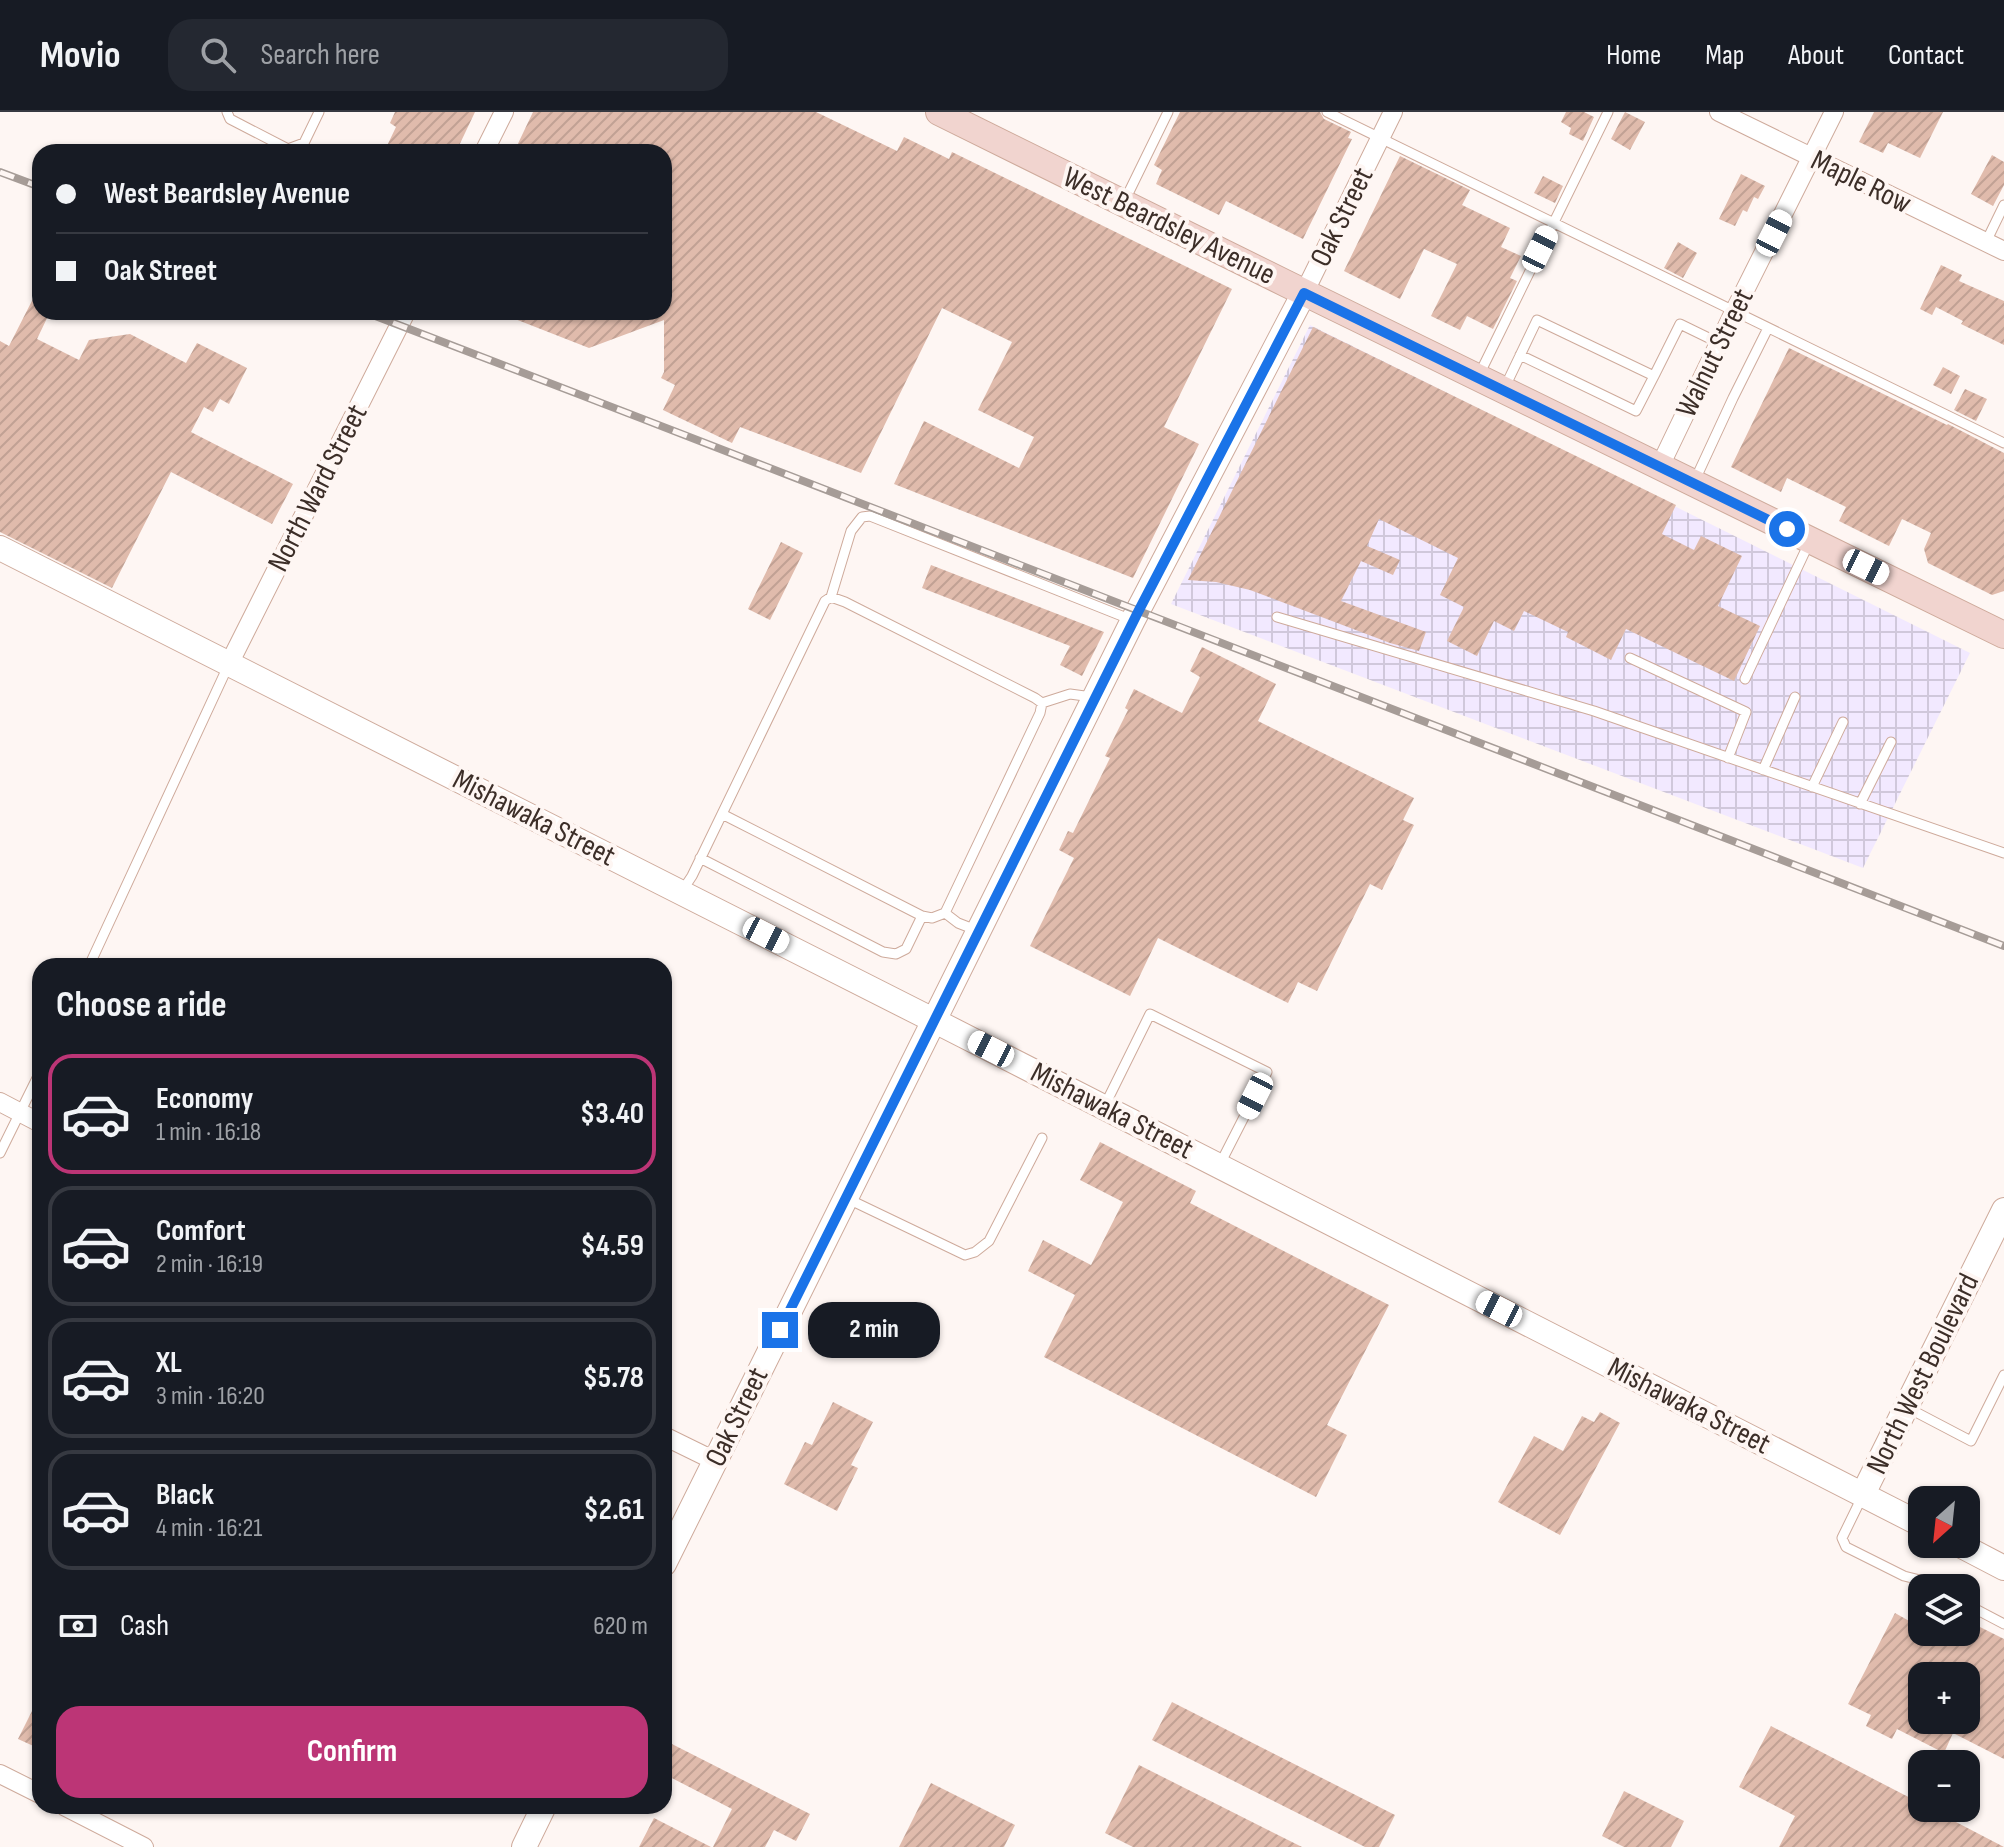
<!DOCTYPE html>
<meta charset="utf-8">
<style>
body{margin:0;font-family:"Sofia Sans Condensed",sans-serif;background:#242831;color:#f1f3f6;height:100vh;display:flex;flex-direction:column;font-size:30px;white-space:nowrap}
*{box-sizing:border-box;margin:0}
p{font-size:26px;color:#9ea1a6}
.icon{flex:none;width:44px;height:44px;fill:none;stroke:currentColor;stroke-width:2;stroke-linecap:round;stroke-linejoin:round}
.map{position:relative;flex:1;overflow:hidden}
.sheet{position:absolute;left:32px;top:846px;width:640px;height:856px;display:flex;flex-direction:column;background:#171b24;border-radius:24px;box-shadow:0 2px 6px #0004}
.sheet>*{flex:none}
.banner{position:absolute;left:32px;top:32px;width:640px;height:176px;border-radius:24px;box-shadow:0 2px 6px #0004;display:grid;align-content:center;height:176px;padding:0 24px;background:#171b24}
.needle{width:52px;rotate:207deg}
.buttons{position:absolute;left:1908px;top:1374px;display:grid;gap:16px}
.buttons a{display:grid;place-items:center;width:72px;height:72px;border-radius:16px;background:#171b24;box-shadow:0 2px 6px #0004;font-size:40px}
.end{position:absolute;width:36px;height:36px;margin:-18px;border:10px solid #1a73e8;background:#fff;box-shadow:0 0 0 4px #fff}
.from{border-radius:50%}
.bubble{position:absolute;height:56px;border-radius:24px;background:#171b24;box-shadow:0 2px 6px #0004;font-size:26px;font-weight:700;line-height:56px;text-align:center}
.car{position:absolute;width:24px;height:48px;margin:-24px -12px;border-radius:10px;box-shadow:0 0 6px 2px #0007;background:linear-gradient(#fff 24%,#345 0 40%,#fff 0 76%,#345 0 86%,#fff 0)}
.banner b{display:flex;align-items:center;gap:28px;height:76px;font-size:30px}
.banner b+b{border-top:2px solid #363941}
.banner i{width:20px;height:20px;background:#f1f3f6}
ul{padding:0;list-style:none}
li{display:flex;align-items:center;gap:24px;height:120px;margin:0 16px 12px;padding:0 8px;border:4px solid #363941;border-radius:24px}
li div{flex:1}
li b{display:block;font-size:30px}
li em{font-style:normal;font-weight:700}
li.active{border-color:#bc3576}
li>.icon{width:72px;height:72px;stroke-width:1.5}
h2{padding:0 24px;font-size:36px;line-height:96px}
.pay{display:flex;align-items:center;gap:20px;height:88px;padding:0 24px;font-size:30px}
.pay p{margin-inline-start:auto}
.primary-button{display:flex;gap:16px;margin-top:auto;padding:16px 24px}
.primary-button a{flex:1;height:92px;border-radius:24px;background:#bc3576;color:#fff;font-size:32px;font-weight:700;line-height:92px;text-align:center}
header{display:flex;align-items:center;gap:48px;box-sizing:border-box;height:112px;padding:0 40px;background:#171b24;border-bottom:2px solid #363941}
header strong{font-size:38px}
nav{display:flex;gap:44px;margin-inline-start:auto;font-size:28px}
.search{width:560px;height:72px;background:#242831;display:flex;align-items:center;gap:20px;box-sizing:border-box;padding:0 28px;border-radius:24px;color:#9ea1a6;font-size:30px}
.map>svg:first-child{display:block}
.industrial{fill:url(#industrial-grid)}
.building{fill:url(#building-hatch);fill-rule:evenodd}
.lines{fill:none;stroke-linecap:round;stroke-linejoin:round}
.service-casing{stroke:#ceaa9b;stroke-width:11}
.minor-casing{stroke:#ceaa9b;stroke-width:20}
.tertiary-casing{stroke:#ceaa9b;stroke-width:26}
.secondary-casing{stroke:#ceaa9b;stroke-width:28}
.service{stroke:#fff;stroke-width:9}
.minor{stroke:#fff;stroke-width:18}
.tertiary{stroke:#fff;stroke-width:24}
.secondary{stroke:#f1d4cf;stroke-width:26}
.rail-casing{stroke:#a69c97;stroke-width:8}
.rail{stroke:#fef6f3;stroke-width:5;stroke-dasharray:15;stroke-linecap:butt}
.route{stroke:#1a73e8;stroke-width:10}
.labels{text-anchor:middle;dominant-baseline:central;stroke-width:8;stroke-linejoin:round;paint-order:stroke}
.street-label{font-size:30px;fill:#3c2e28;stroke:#fef6f3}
</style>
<header>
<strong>Movio</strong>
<div class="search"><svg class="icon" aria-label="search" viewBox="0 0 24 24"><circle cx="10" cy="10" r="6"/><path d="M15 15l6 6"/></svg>Search here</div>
<nav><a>Home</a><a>Map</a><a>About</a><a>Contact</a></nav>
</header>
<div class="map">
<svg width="2004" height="1735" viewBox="0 0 2004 1735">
<defs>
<pattern id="industrial-grid" width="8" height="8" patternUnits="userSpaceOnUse" patternTransform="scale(2)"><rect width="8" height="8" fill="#f2e9ff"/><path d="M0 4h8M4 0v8" fill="none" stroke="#d0c8db"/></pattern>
<pattern id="building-hatch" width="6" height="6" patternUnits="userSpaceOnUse" patternTransform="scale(2)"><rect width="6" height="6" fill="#e0bbac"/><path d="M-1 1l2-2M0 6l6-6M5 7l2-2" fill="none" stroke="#c1a194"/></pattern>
</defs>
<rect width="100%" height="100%" fill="#fef6f3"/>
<path class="industrial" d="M1310,213L1970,541L1863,756L1171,492Z"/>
<path class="building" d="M395,0H475L456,40H384L396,15L390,11Z
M533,0H816L897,39L904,25L949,47L952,40L1232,177L1164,315L1199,332L1133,466L894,372L924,309L1019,356L1034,325L978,298L1012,230L942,196L861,361L740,315L732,331L663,298L675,273L661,266L664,260V208L589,236L500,201L664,200V40H514Z
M1180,0H1320L1324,7L1351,20L1348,26L1352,27L1303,127L1226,89L1219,103L1156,72L1162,58L1154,53Z
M1566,0H1584L1594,5L1583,29L1569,22L1571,16L1561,10Z
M1625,0L1645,10L1630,38L1611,27Z
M1874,0H1943L1920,46L1888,31L1883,41L1859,30Z
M1992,43L2004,50V73L1993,94L1971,82Z
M1400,44L1470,78L1462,93L1510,116L1501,135L1521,144L1510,166L1517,169L1493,217L1467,204L1460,218L1431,204L1457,152L1424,137L1400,187L1344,159Z
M1741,62L1765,74L1758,87L1754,85L1747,100L1743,98L1735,114L1719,107Z
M1543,64L1563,74L1555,91L1534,81Z
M1678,130L1697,141L1683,166L1664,156Z
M1941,153L1962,163L1959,169L2004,189V233L1961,212L1963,209L1936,195L1932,203L1920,197Z
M40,173V200H50L37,227L79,248L89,228L130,222L186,251L197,231L247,256L229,292L220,287L213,300L204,295L191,320L293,372L272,412L171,360L112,476L0,420V229L9,234Z
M1313,215L1676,393L1662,422L1694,438L1701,424L1742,444L1718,494L1760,514L1734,569L1626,517L1611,548L1566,525L1568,520L1524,499L1514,519L1494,509L1477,544L1447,529L1464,495L1440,483L1458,446L1379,407L1367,434L1400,448L1393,463L1361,449L1341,489L1426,520L1419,539L1390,531L1250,478L1216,470L1188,468Z
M1789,236L1947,313L1948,312L2004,341V479L1992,483L1928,451L1924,437L1931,421L1902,407L1889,434L1839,409L1846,395L1787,366L1781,380L1731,355Z
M1943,255L1960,264L1951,282L1933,273Z
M1965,277L1987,287L1976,309L1954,298Z
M781,430L803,441L770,508L748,497Z
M931,453L1104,520L1082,564L1060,553L1070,534L922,476Z
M1202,535L1276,572L1258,609L1414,686L1403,708L1414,713L1382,778L1370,772L1317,879L1298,870L1288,891L1158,826L1130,884L1030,834L1074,746L1059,738L1068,719L1073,721L1110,646L1105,644L1128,598L1125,596L1134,577L1182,601L1200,565L1190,559Z
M1100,1030L1196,1079L1190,1091L1389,1193L1327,1313L1347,1323L1316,1385L1044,1245L1075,1183L1028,1159L1043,1128L1091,1153L1123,1090L1080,1068Z
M833,1290L873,1310L851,1353L858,1356L837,1399L784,1372L805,1330L812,1333Z
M1600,1300L1620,1311L1560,1423L1498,1390L1534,1324L1563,1339L1582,1304L1594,1310Z
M1922,1489V1520H1966V1508L2004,1527V1647L1953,1621L1944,1641L1897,1617L1892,1627L1866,1614L1871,1603L1848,1592L1895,1501L1911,1510ZM1922,1564H1966V1608H1922Z
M40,1583V1637L18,1627Z
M1172,1590L1395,1703L1379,1735H1365L1152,1628Z
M1771,1614L1922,1692V1696H1929L2004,1735H1779L1795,1704L1739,1675Z
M664,1628L810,1702L796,1729L774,1718L765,1735H713L732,1697L664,1662Z
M1139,1653L1302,1735H1133L1105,1721Z
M931,1671L1015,1713L1004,1735H899Z
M1624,1679L1684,1709L1671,1735H1624L1602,1724Z
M654,1706L711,1735H639Z"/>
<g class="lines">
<defs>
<path id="service" d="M227,0L230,7L288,37L304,31L319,0
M1327,0L2004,331
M1124,90L1168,0
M1986,130L2004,93
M1520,243L1636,299L1654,264
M1479,263L1608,0
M1504,277L1537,208L1654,264L1680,212L1719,231
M1695,368L1733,286L1768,216
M831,485L851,419L862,405L870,404L1132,508
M1277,505L1594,599L2004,741
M1630,546L1746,600L1728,646
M1745,567L1809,431
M1042,591L1070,582L1092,585
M1763,658L1795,585
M1812,675L1843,610
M1860,692L1891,630
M722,702L922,804L932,806L945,801
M700,746L883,840L896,842L906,837L922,804
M682,779L692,764L825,489L831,485L845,490L1035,586L1042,591L1040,601L945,801L958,811L976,818
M89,854L229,552
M1105,993L1150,902L1267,960L1219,1054
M0,1041L40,960
M846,1086L965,1143L975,1140L989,1129L1042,1026
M1908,1296L1971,1329L2004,1263
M1863,1383L1842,1426L1846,1435L1904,1464L1920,1468L1935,1476
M1966,1492L2004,1512"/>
<path id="minor" d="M1719,0L2004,139
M484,40L504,0
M1304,181L1393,0
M1660,354L1734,200L1834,0
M229,552L406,200
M0,990L40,1011
M664,1324L715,1349
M0,1662L40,1682
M64,1694L144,1735"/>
<path id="tertiary" d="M0,436L935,909L1922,1413
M1863,1382L2004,1098
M1958,1432L2004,1456
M664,1452L1133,508L1304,181
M524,1735L544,1694"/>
<path id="secondary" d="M939,0L1287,172L2004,523"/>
</defs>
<use href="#service" class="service-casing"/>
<use href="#minor" class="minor-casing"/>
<use href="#tertiary" class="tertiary-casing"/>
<use href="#secondary" class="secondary-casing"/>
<use href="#service" class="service"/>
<use href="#minor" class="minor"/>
<use href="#tertiary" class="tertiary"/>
<use href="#secondary" class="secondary"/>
<defs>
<path id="rail" d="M0,60L40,75
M365,200C912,410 1458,623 2004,834"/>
</defs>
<use href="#rail" class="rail-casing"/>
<use href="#rail" class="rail"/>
</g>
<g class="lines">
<path class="route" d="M780,1218L1138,500L1304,181L1787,417"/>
</g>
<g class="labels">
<g class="street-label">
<text transform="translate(1861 70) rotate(26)">Maple Row</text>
<text transform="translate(1342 105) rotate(-64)">Oak Street</text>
<text transform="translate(1169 114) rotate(26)">West Beardsley Avenue</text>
<text transform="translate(1715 241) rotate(-64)">Walnut Street</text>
<text transform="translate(318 376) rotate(-63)">North Ward Street</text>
<text transform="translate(534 706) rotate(27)">Mishawaka Street</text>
<text transform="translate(1112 999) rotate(27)">Mishawaka Street</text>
<text transform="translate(1923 1262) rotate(-64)">North West Boulevard</text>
<text transform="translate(1689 1294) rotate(27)">Mishawaka Street</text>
<text transform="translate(737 1305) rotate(-64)">Oak Street</text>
</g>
</g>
</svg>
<div class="buttons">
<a><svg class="needle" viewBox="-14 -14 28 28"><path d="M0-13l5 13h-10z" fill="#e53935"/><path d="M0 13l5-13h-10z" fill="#9ea1a6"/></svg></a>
<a><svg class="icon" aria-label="layers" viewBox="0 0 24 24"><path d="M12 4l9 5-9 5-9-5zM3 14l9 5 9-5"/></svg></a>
<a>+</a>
<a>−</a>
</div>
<i class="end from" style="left:1787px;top:417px"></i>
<i class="end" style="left:780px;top:1218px"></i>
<div class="bubble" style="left:808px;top:1190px;width:132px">2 min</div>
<i class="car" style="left:1774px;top:121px;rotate:27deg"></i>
<i class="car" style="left:1540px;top:137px;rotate:26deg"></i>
<i class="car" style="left:1866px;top:455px;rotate:116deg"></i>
<i class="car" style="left:766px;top:823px;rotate:117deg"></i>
<i class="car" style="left:991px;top:937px;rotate:297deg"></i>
<i class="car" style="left:1255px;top:984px;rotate:207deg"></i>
<i class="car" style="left:1499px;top:1197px;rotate:297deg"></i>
<div class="banner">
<b><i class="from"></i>West Beardsley Avenue</b>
<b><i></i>Oak Street</b>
</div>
<section class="sheet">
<h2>Choose a ride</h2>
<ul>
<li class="active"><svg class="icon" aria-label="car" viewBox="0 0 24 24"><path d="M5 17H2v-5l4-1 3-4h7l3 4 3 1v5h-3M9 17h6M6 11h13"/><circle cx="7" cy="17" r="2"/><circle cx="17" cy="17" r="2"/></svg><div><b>Economy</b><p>1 min · 16:18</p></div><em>$3.40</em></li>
<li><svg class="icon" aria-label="car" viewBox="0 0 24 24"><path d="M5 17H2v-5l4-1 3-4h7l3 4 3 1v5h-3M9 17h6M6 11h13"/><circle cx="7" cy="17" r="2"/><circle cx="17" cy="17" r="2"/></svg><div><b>Comfort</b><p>2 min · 16:19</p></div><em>$4.59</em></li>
<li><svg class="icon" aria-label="car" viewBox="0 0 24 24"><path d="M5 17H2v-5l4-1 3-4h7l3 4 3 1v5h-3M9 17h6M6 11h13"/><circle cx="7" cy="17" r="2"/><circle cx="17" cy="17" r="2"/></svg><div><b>XL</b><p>3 min · 16:20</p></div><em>$5.78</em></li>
<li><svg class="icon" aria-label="car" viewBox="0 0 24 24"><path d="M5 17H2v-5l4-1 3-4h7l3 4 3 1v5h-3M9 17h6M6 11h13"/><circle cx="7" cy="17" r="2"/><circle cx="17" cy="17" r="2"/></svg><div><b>Black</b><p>4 min · 16:21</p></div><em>$2.61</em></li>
</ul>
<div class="pay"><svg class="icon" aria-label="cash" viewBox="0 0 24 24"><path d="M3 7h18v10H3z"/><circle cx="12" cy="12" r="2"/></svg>Cash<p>620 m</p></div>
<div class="primary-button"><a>Confirm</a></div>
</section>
</div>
